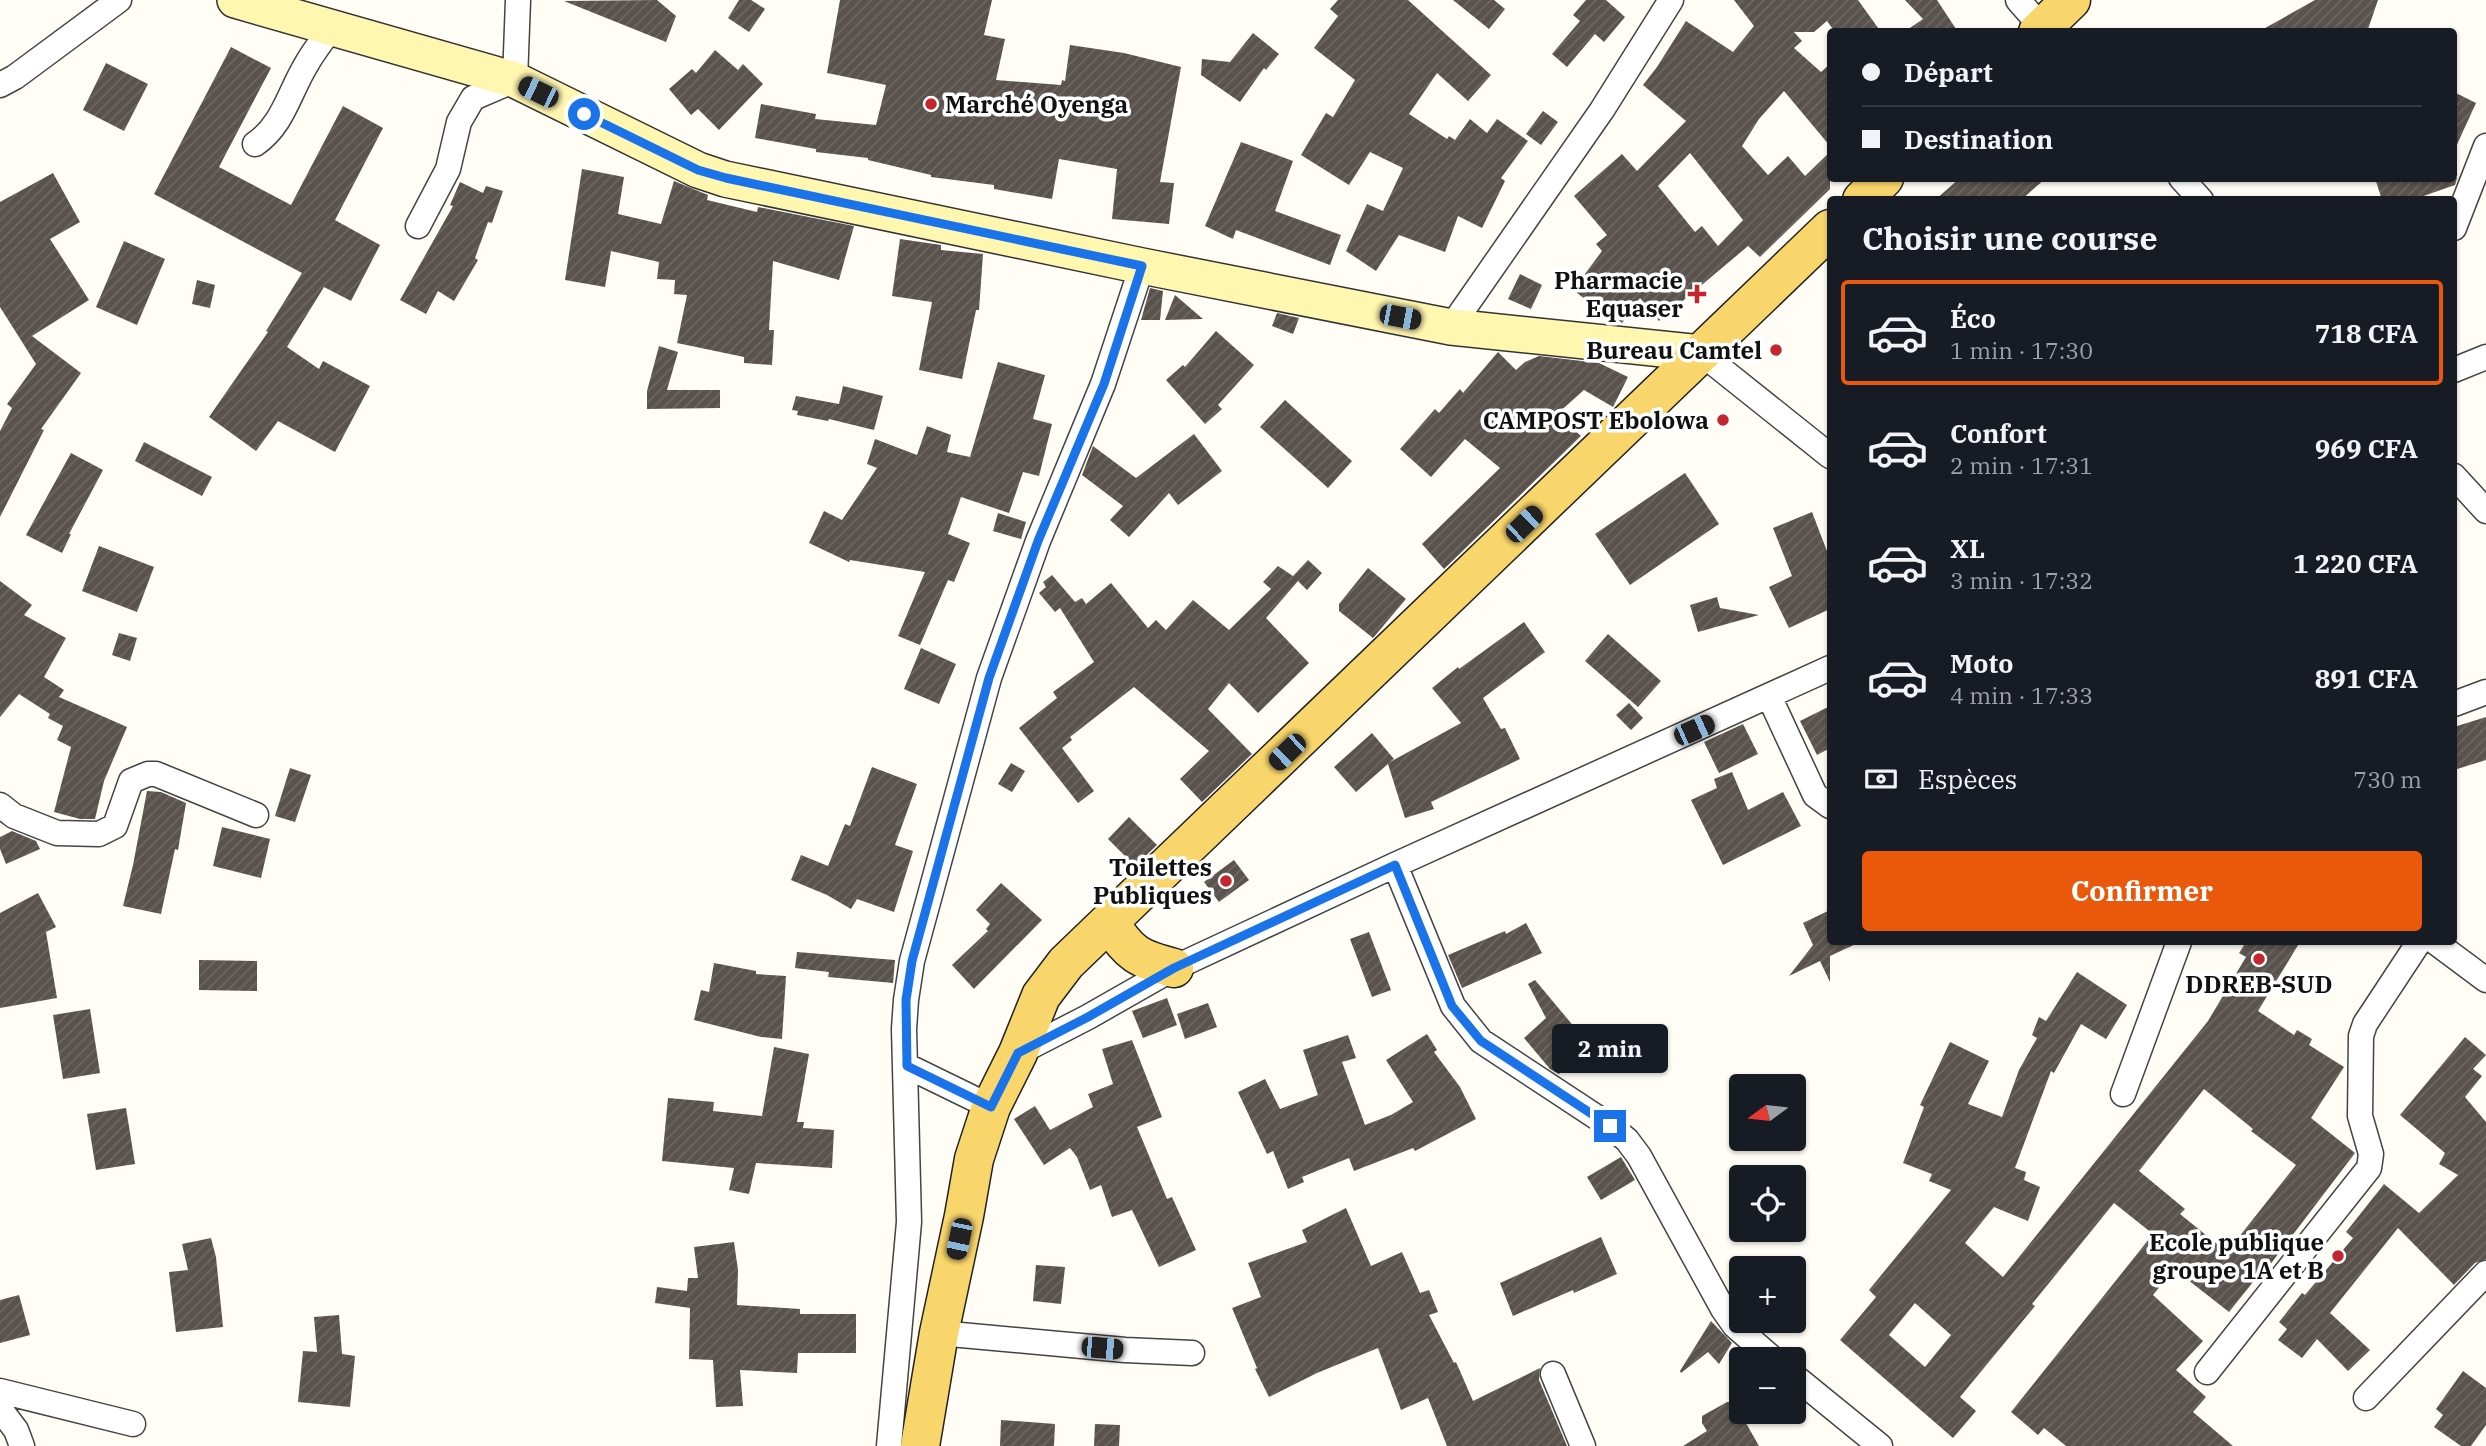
<!DOCTYPE html>
<html lang="fr">
<meta charset="utf-8">
<style>
body{margin:0;font-family:"IBM Plex Serif",serif;background:#242831;color:#f1f3f6;height:100vh;display:flex;flex-direction:column;font-size:26px;white-space:nowrap}
*{box-sizing:border-box;margin:0}
p{font-size:23px;color:#9ea1a6}
.icon{flex:none;width:38px;height:38px;fill:none;stroke:currentColor;stroke-width:2;stroke-linecap:round;stroke-linejoin:round}
.map{position:relative;flex:1;overflow:hidden}
.panel{position:absolute;left:1827px;top:196px;width:630px;height:749px;display:flex;flex-direction:column;background:#171b24;border-radius:7px;box-shadow:0 2px 5px #0004}
.panel>*{flex:none}
.guide{position:absolute;left:1827px;top:28px;width:630px;height:154px;border-radius:7px;box-shadow:0 2px 5px #0004;display:grid;align-content:center;height:154px;padding:0 35px;background:#171b24}
.needle{width:46px;rotate:255deg}
.fabs{position:absolute;left:1729px;top:1074px;display:grid;gap:14px}
.fabs a{display:grid;place-items:center;width:77px;height:77px;border-radius:7px;background:#171b24;box-shadow:0 2px 5px #0004;font-size:35px}
.end{position:absolute;width:32px;height:32px;margin:-16px;border:9px solid #1a73e8;background:#fff;box-shadow:0 0 0 4px #fff}
.from{border-radius:50%}
.bubble{position:absolute;height:49px;border-radius:7px;background:#171b24;box-shadow:0 2px 5px #0004;font-size:23px;font-weight:700;line-height:49px;text-align:center}
.car{position:absolute;width:21px;height:42px;margin:-21px -10px;border-radius:9px;box-shadow:0 0 5px 2px #0007;background:linear-gradient(#222 24%,#8ab4d8 0 40%,#222 0 76%,#8ab4d8 0 86%,#222 0)}
.guide b{display:flex;align-items:center;gap:24px;height:66px;font-size:26px}
.guide b+b{border-top:2px solid #363941}
.guide i{width:18px;height:18px;background:#f1f3f6}
ul{padding:0;list-style:none}
li{display:flex;align-items:center;gap:21px;height:105px;margin:0 14px 10px;padding:0 21px;border:4px solid transparent;border-radius:7px}
li div{flex:1}
li b{display:block;font-size:26px}
li em{font-style:normal;font-weight:700}
li.current{border-color:#ea580c}
li>.icon{width:63px;height:63px;stroke-width:1.5}
h2{padding:0 35px;font-size:32px;line-height:84px}
.pay{display:flex;align-items:center;gap:18px;height:77px;padding:0 35px;font-size:26px}
.pay p{margin-inline-start:auto}
.action{display:flex;gap:14px;margin-top:auto;padding:14px 35px}
.action a{flex:1;height:80px;border-radius:7px;background:#ea580c;color:#fff;font-size:28px;font-weight:700;line-height:80px;text-align:center}
.map>svg:first-child{display:block}
.building{fill:url(#building-hatch);fill-rule:evenodd}
.lines{fill:none;stroke-linecap:round;stroke-linejoin:round}
.minor-casing{stroke:#444;stroke-width:27}
.secondary-casing{stroke:#333;stroke-width:38}
.primary-casing{stroke:#222;stroke-width:41}
.minor{stroke:#fff;stroke-width:24}
.secondary{stroke:#fff6b0;stroke-width:35}
.primary{stroke:#f9d66b;stroke-width:38}
.route{stroke:#1a73e8;stroke-width:9}
.poi-dot{fill:#c4262e;stroke:#fff;stroke-width:2.5}
.labels{text-anchor:middle;dominant-baseline:central;stroke-width:7;stroke-linejoin:round;paint-order:stroke}
.poi-label{font-size:24px;font-weight:bold;fill:#111;stroke:#fff;text-anchor:end}
</style>
<div class="map">
<svg width="2486" height="1446" viewBox="0 0 2486 1446">
<defs>
<pattern id="building-hatch" width="6" height="6" patternUnits="userSpaceOnUse" patternTransform="scale(1.75)"><rect width="6" height="6" fill="#5a524d"/><path d="M-1 1l2-2M0 6l6-6M5 7l2-2" fill="none" stroke="#6d6662"/></pattern>
</defs>
<rect width="100%" height="100%" fill="#fffdf5"/>
<path class="building" d="M657,0L676,16L666,42L564,1Z
M739,0H751L765,9L749,32L728,18Z
M840,0H992L984,35L1005,39L996,80L1061,85L1062,80L1065,81L1070,45L1124,53L1181,67L1160,182L1174,183L1169,224L1112,219L1117,169L1059,159L1052,199L994,189V185L931,177V175L868,160V158L816,152V149L755,138L761,104L816,114L815,119L876,125L886,85L827,73Z
M1338,0H1408L1491,75L1468,101L1437,73L1409,114L1447,139L1449,136L1455,140L1470,119L1487,133L1497,119L1528,141L1501,178L1505,181L1482,228L1458,216L1445,252L1399,235L1376,271L1346,251L1367,204L1383,211L1403,168L1370,152L1349,185L1301,155L1326,113L1333,117L1355,80L1314,48L1338,16L1330,9Z
M1453,0H1494L1505,9L1489,29Z
M1586,0H1606L1625,17L1604,42L1595,34L1567,67L1552,54L1580,21L1573,15Z
M1734,0H1858L1881,32H1835L1827,21L1814,32H1794L1802,41L1794,48L1821,72L1830,64V146L1784,91L1759,119L1742,146L1768,175L1788,156L1805,176L1830,152V189L1760,257L1748,246L1659,321L1640,298L1622,323L1604,308L1601,311L1573,290L1602,251L1596,244L1607,235L1574,196L1622,154L1637,171L1686,121L1643,85L1657,67L1686,21L1733,52L1754,26ZM1690,153L1743,220L1718,246L1702,226L1695,232L1658,186Z
M1905,0H1937L1958,32H1904L1923,19Z
M2315,0H2378L2367,32H2258Z
M1253,33L1279,54L1266,70L1264,68L1240,102L1201,75L1202,59L1230,62Z
M231,47L271,68L219,167L291,205L343,106L383,128L335,220L380,245L351,301L324,287L287,347L319,369L323,361L370,386L335,452L278,421L256,451L209,417L268,332L266,331L302,273L154,194Z
M715,50L738,70L743,64L763,84L719,130L698,109L691,115L669,89L692,69L696,73Z
M106,63L148,84L124,131L83,110Z
M2454,92L2476,103L2454,151Z
M1543,111L1558,122L1541,145L1526,134Z
M1241,142L1293,161L1275,211L1341,235L1330,265L1236,230L1233,239L1205,226Z
M582,169L624,177L618,214L661,224L674,181L708,195L707,200L757,212L758,207L854,226L839,280L773,261L769,330H774L772,365L744,363V357L677,343L687,295L674,294L675,280L657,279L659,262L611,251L605,287L565,280Z
M53,173L80,222L50,239L89,300L32,336L81,373L41,429L44,430L0,517V431L12,408L7,404L36,364L0,307V202Z
M1960,178H2046L2021,200H1935Z
M2375,178H2457L2455,185L2412,200H2382Z
M460,182L483,193L486,186L503,191L492,223L488,222L475,258L478,260L454,301L438,291L426,314L400,300L453,206L450,205Z
M900,239L941,245V250L983,254L979,310H976L962,379L919,370L932,302L892,296Z
M124,241L165,259L137,325L96,307Z
M1520,274L1542,285L1531,309L1508,299Z
M197,280L215,285L210,308L192,304Z
M1150,288L1163,291L1160,320H1141Z
M1175,295L1203,319L1165,320Z
M1277,313L1299,318L1293,334L1272,326Z
M1216,331L1254,365L1218,405L1222,409L1205,424L1166,380L1183,365L1185,367Z
M659,346L678,352L667,390H720V408L647,409V391Z
M1498,352L1516,370L1525,362L1539,356L1599,363L1628,377L1613,407L1584,390L1557,414L1581,436L1444,569L1422,544L1500,468L1465,439L1431,477L1400,449L1435,409L1439,413L1460,389L1463,393Z
M998,362L1045,375L1033,419L1052,424L1039,476L1023,472L1009,513L961,497L948,534L970,543L954,582L948,580L920,645L898,636L925,572L850,560L849,562L809,543L824,511L842,520L877,468L867,464L875,439L917,455L927,426L951,435L947,452L970,457Z
M843,386L883,396L874,430L829,419L828,421L797,415L798,411L792,410L796,396L839,404Z
M1285,400L1352,461L1328,488L1260,427Z
M1194,434L1222,471L1178,505L1169,493L1129,537L1110,520L1123,506L1082,475L1093,446L1136,478Z
M144,442L212,477L202,496L135,461Z
M71,453L103,470L69,534H71L62,553L26,535Z
M1685,473L1719,524L1630,585L1595,534Z
M1812,512L1830,559V609L1789,628L1769,587L1792,576L1773,528Z
M998,513L1026,522L1021,539L993,531Z
M99,546L154,567L137,612L82,591Z
M1308,560L1322,573L1307,590L1298,581L1266,618L1309,663L1258,713L1229,683L1208,709L1252,754L1202,802L1180,779L1209,751L1134,687L1070,737L1072,740L1062,748L1094,791L1078,803L1019,728L1057,698L1053,692L1094,662L1060,608L1055,612L1039,593L1046,587L1043,582L1052,575L1075,602L1082,598L1086,604L1111,583L1148,628L1156,620L1166,630L1193,600L1229,630L1271,589L1263,582L1278,566L1293,576Z
M1368,568L1406,599L1373,638L1339,611V604Z
M0,581L32,605L24,615L66,638L44,677L64,690L59,697L127,727L104,781L95,819H80L54,812L71,747L57,740L63,726L48,718L50,714L19,694L0,717Z
M1717,597L1720,608L1759,615L1698,632L1690,605Z
M1524,622L1545,652L1483,698L1501,729L1505,728L1520,759L1431,802L1434,809L1405,818L1388,764L1356,792L1334,767L1372,733L1394,759L1390,762L1461,723L1432,688L1458,667L1459,669Z
M119,633L137,638L130,661L112,655Z
M1608,634L1661,681L1638,707L1585,661Z
M921,648L956,664L939,704L904,689Z
M1629,703L1643,718L1631,730L1616,715Z
M1830,706V748L1817,755L1800,721Z
M2486,717V760L2454,770V727Z
M1743,724L1758,754L1719,773L1704,742Z
M1011,763L1025,771L1012,792L998,784Z
M872,767L917,784L895,845L913,851L894,912L857,899L851,909L827,895L791,880L801,855L828,866L845,824L850,826Z
M290,768L311,775L295,822L275,816Z
M1732,772L1748,810L1783,792L1801,826L1723,865L1691,800L1717,788L1714,779Z
M147,791L161,792L186,803L178,850L175,849L161,914L123,906L133,865Z
M1129,817L1157,845L1135,866L1108,839Z
M222,827L270,839L261,878L213,866Z
M12,831L36,841L40,849L6,864L0,849V837Z
M1234,860L1249,880L1219,902L1204,882Z
M1001,883L1042,920L974,989L952,965L988,931L986,929L990,924L976,910Z
M38,893L56,927L46,932L57,998L0,1008V913Z
M1830,910V942H1860L1830,956V982L1820,961L1789,976L1813,945L1803,923Z
M1526,923L1542,953L1462,988L1448,955L1505,931L1506,934Z
M1369,932L1391,990L1372,997L1350,939Z
M2246,942H2300L2258,1011L2294,1035L2297,1030L2312,1039L2309,1045L2344,1067L2311,1118L2355,1153L2263,1274L2261,1272L2229,1312L2174,1269L2153,1295L2203,1341L2176,1370L2206,1397L2193,1412L2233,1446H2066L2044,1428L2038,1435L2011,1412L2153,1234L2114,1203L2032,1304L2035,1306L1960,1397L1976,1411L1953,1438L1840,1340L1876,1297L1869,1290L1951,1190L1929,1181L1932,1174L1903,1163L1924,1107L1920,1105L1950,1042L1989,1061L1968,1104L2002,1117L2019,1070L2037,1038L2032,1035L2039,1017L2046,1021L2077,972L2127,1005L2106,1039L2081,1024L2054,1073L2051,1071L2015,1168L2026,1172L2024,1180L2040,1187L2028,1221L1994,1207L1965,1243L2003,1277L2208,1021L2246,957L2239,953ZM2204,1089L2253,1129L2251,1131L2296,1165L2227,1252L2180,1214L2185,1209L2139,1171ZM1915,1303L1951,1335L1925,1367L1889,1335Z
M797,952L895,960L893,983L828,977L829,972L795,968Z
M199,960L257,961V991L199,990Z
M714,963L756,971V974L786,976L782,1039L761,1037L694,1020L701,990L709,992Z
M1535,980L1591,1047L1559,1074L1550,1069L1524,1038L1546,1018L1528,984Z
M1167,998L1177,1025L1143,1038L1132,1011Z
M1208,1003L1217,1027L1185,1039L1177,1014Z
M90,1009L100,1073L63,1079L53,1015Z
M1427,1034L1437,1050L1434,1052L1460,1087L1476,1119L1415,1151L1413,1148L1354,1171L1349,1158L1302,1177L1304,1182L1288,1189L1273,1151L1267,1154L1238,1092L1265,1079L1280,1109L1318,1095L1303,1050L1348,1035L1356,1058L1342,1062L1365,1125L1391,1115L1413,1102L1386,1060Z
M2465,1037L2486,1055L2473,1069L2482,1076L2465,1097L2486,1122V1259L2475,1263L2454,1285L2398,1228L2330,1313L2370,1350L2348,1371L2317,1339L2302,1358L2278,1340L2287,1329L2279,1322L2302,1293L2305,1295L2353,1238L2346,1232L2384,1184L2419,1213L2458,1175L2439,1164L2445,1153L2400,1115Z
M1132,1040L1162,1117L1137,1127L1167,1199L1172,1197L1196,1250L1159,1267L1132,1210L1112,1217L1101,1185L1090,1190L1077,1157L1070,1148L1044,1165L1014,1119L1035,1106L1050,1130L1093,1107L1088,1094L1113,1084L1102,1049Z
M774,1047L809,1054L797,1122H804L803,1128L834,1130L832,1168L756,1163L749,1194L729,1190L734,1168L662,1161L668,1098L714,1102L713,1111L762,1116Z
M126,1108L135,1164L96,1170L87,1114Z
M1621,1157L1635,1180L1601,1200L1587,1177Z
M1346,1208L1371,1266L1402,1252L1420,1293L1429,1290L1438,1312L1429,1315L1454,1363L1456,1362L1473,1401L1540,1368L1539,1380L1567,1446H1447L1428,1398L1401,1410L1378,1348L1317,1373L1269,1397L1255,1369L1257,1368L1232,1308L1261,1297L1248,1263L1307,1242L1302,1230Z
M1601,1237L1617,1274L1574,1293L1573,1290L1513,1316L1500,1283Z
M211,1238L216,1257L223,1327L176,1332L169,1272L188,1270L182,1244Z
M734,1242L738,1270L737,1305L800,1309V1314H856V1353H798L797,1373L740,1370L743,1406L716,1407L713,1360L689,1359L690,1308L655,1303L657,1287L687,1291L688,1278H698L694,1247Z
M1036,1265L1065,1267L1061,1304L1033,1301Z
M19,1295L30,1335L0,1343V1300Z
M339,1315L342,1354L355,1356L350,1407L298,1402L303,1351L317,1352L314,1317Z
M1711,1321L1732,1343L1719,1364L1708,1352L1681,1373L1680,1371Z
M2463,1371L2486,1388V1425L2471,1446H2461L2434,1427L2443,1415L2436,1409Z
M1727,1402H1734L1759,1446H1683L1707,1431L1702,1423V1416Z
M1001,1420L1055,1424L1054,1446H1000Z
M1095,1424L1120,1425L1119,1446H1094Z"/>
<g class="lines">
<defs>
<path id="minor" d="M2018,0L2046,32
M0,85L15,77L119,0
M255,144C283,125 289,93 306,65C313,52 323,40 331,28
M2181,178L2201,200
M418,226L448,169L459,122L473,98L515,80L518,0
M2454,228L2486,146
M1451,327L1602,110L1671,0
M1701,353L1830,456
M2454,370L2486,357
M2454,476L2486,511
M1769,696L1815,795L1830,806
M2454,704L2486,692
M0,805L14,816L57,833L99,834L115,826L131,781L148,774H156L256,815
M1395,865L1453,1006L1481,1041L1610,1126L1627,1140L1639,1156L1723,1309L1735,1326L1774,1360
M2435,942L2486,980
M1018,1053L1088,1017L1174,968L1395,865L1830,668
M907,1066L991,1107
M2123,1094L2179,942
M939,1333L1125,1350L1192,1353
M2207,1372L2369,1168L2371,1154L2360,1116L2361,1036L2365,1024L2419,942
M1553,1374L1583,1446
M1794,1376L1880,1446
M0,1391L133,1424
M2366,1398L2486,1273
M0,1409L16,1430L22,1446
M889,1446L909,1222L904,1029L906,1000L912,961L989,678L1038,541L1103,384L1142,266"/>
<path id="secondary" d="M235,0L515,80L698,170L725,179L1142,266L1451,327L1701,353"/>
<path id="primary" d="M2038,32L2071,0
M1862,200L1884,178
M1110,923C1129,954 1139,959 1174,968
M920,1446L939,1333L964,1216L974,1159L991,1107L1018,1053L1041,996L1066,963L1830,229"/>
</defs>
<use href="#minor" class="minor-casing"/>
<use href="#secondary" class="secondary-casing"/>
<use href="#primary" class="primary-casing"/>
<use href="#minor" class="minor"/>
<use href="#secondary" class="secondary"/>
<use href="#primary" class="primary"/>
</g>
<g class="lines">
<path class="route" d="M584,114L698,170L726,178L1142,266L1104,384L1038,541L989,678L912,961L906,1000L907,1066L991,1107L1018,1053L1088,1017L1174,968L1395,865L1452,1006L1481,1041L1610,1126"/>
</g>
<g class="poi-dot">
<circle cx="931" cy="104" r="7"/>
<path d="M1693.5 283.5h7v7h7v7h-7v7h-7v-7h-7v-7h7z"/>
<circle cx="1776" cy="350" r="7"/>
<circle cx="1723" cy="420" r="7"/>
<circle cx="1226" cy="881" r="7"/>
<circle cx="2259" cy="959" r="7"/>
<circle cx="2338" cy="1256" r="7"/>
</g>
<g class="labels">
<g class="poi-label">
<text x="945" y="104" text-anchor="start">Marché Oyenga</text>
<text x="1683" y="280">Pharmacie<tspan x="1683" dy="28">Equaser</tspan></text>
<text x="1762" y="350">Bureau Camtel</text>
<text x="1709" y="420">CAMPOST Ebolowa</text>
<text x="1212" y="867">Toilettes<tspan x="1212" dy="28">Publiques</tspan></text>
<text x="2259" y="984" text-anchor="middle">DDREB-SUD</text>
<text x="2324" y="1242">Ecole publique<tspan x="2324" dy="28">groupe 1A et B</tspan></text>
</g>
</g>
</svg>
<div class="fabs">
<a><svg class="needle" viewBox="-14 -14 28 28"><path d="M0-13l5 13h-10z" fill="#e53935"/><path d="M0 13l5-13h-10z" fill="#9ea1a6"/></svg></a>
<a><svg class="icon" aria-label="locate" viewBox="0 0 24 24"><circle cx="12" cy="12" r="6"/><path d="M12 2v4M12 18v4M2 12h4M18 12h4"/></svg></a>
<a>+</a>
<a>−</a>
</div>
<i class="end from" style="left:584px;top:114px"></i>
<i class="end" style="left:1610px;top:1126px"></i>
<div class="bubble" style="left:1552px;top:1024px;width:116px">2 min</div>
<i class="car" style="left:538px;top:92px;rotate:296deg"></i>
<i class="car" style="left:1400px;top:317px;rotate:101deg"></i>
<i class="car" style="left:1524px;top:524px;rotate:46deg"></i>
<i class="car" style="left:1694px;top:730px;rotate:66deg"></i>
<i class="car" style="left:1287px;top:752px;rotate:226deg"></i>
<i class="car" style="left:959px;top:1239px;rotate:192deg"></i>
<i class="car" style="left:1102px;top:1348px;rotate:95deg"></i>
<div class="guide">
<b><i class="from"></i>Départ</b>
<b><i></i>Destination</b>
</div>
<section class="panel">
<h2>Choisir une course</h2>
<ul>
<li class="current"><svg class="icon" aria-label="car" viewBox="0 0 24 24"><path d="M5 17H2v-5l4-1 3-4h7l3 4 3 1v5h-3M9 17h6M6 11h13"/><circle cx="7" cy="17" r="2"/><circle cx="17" cy="17" r="2"/></svg><div><b>Éco</b><p>1 min · 17:30</p></div><em>718 CFA</em></li>
<li><svg class="icon" aria-label="car" viewBox="0 0 24 24"><path d="M5 17H2v-5l4-1 3-4h7l3 4 3 1v5h-3M9 17h6M6 11h13"/><circle cx="7" cy="17" r="2"/><circle cx="17" cy="17" r="2"/></svg><div><b>Confort</b><p>2 min · 17:31</p></div><em>969 CFA</em></li>
<li><svg class="icon" aria-label="car" viewBox="0 0 24 24"><path d="M5 17H2v-5l4-1 3-4h7l3 4 3 1v5h-3M9 17h6M6 11h13"/><circle cx="7" cy="17" r="2"/><circle cx="17" cy="17" r="2"/></svg><div><b>XL</b><p>3 min · 17:32</p></div><em>1 220 CFA</em></li>
<li><svg class="icon" aria-label="car" viewBox="0 0 24 24"><path d="M5 17H2v-5l4-1 3-4h7l3 4 3 1v5h-3M9 17h6M6 11h13"/><circle cx="7" cy="17" r="2"/><circle cx="17" cy="17" r="2"/></svg><div><b>Moto</b><p>4 min · 17:33</p></div><em>891 CFA</em></li>
</ul>
<div class="pay"><svg class="icon" aria-label="cash" viewBox="0 0 24 24"><path d="M3 7h18v10H3z"/><circle cx="12" cy="12" r="2"/></svg>Espèces<p>730 m</p></div>
<div class="action"><a>Confirmer</a></div>
</section>
</div>
